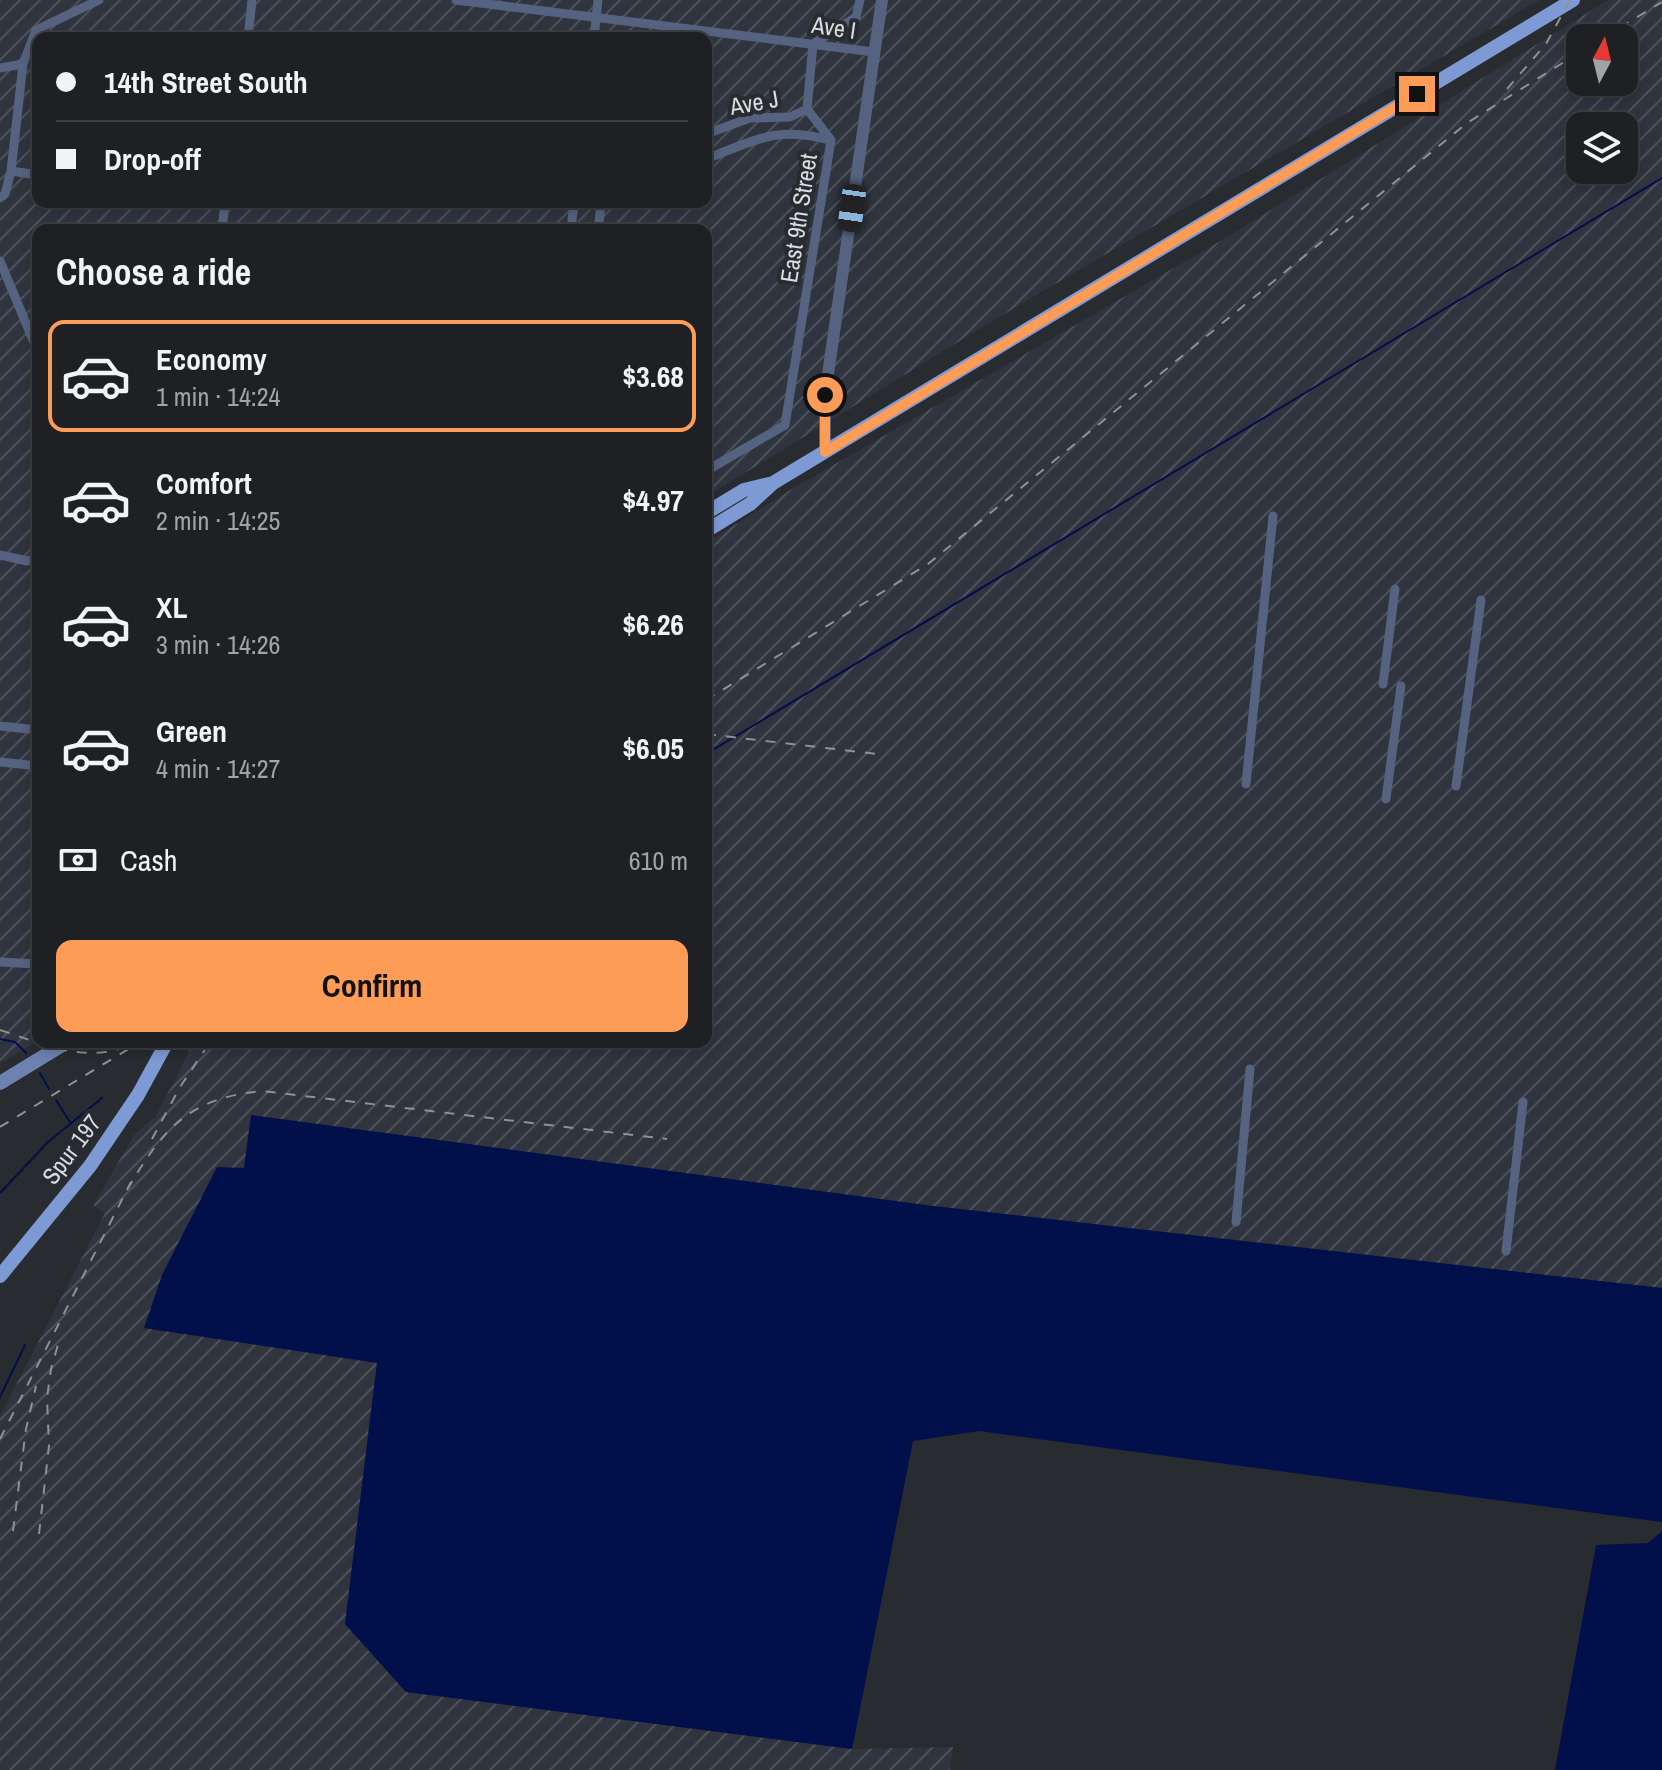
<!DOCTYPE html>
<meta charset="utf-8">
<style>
body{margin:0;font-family:"Archivo Narrow",sans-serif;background:#2b2d30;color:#f1f3f6;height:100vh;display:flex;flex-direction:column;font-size:30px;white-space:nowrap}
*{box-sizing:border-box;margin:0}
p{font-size:26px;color:#a1a3a6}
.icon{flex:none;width:44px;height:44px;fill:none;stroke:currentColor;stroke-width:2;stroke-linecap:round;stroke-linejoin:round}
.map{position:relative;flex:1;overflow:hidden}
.sheet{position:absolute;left:32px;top:224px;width:680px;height:824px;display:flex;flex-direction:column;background:#1e2023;border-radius:16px;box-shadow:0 4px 12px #0003,0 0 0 2px #3c3e41}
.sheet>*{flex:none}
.banner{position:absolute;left:32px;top:32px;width:680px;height:176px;border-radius:16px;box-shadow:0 4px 12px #0003,0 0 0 2px #3c3e41;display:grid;align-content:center;height:176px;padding:0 24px;background:#1e2023}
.needle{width:52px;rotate:7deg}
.fabs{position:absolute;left:1566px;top:24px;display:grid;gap:16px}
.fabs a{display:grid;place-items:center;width:72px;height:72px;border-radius:16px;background:#1e2023;box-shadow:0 4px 12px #0003,0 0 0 2px #3c3e41;font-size:40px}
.end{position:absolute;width:36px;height:36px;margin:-18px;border:10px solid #fd9c57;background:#111;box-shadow:0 0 0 4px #111}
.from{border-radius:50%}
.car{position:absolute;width:24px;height:48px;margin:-24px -12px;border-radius:10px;box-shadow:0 0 6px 2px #0007;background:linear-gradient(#222 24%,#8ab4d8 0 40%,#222 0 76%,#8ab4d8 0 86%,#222 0)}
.banner b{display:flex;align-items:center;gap:28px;height:76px;font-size:30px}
.banner b+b{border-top:2px solid #3c3e41}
.banner i{width:20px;height:20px;background:#f1f3f6}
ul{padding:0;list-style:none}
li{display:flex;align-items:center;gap:24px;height:112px;margin:0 16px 12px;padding:0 8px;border:4px solid transparent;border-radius:16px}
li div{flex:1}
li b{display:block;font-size:30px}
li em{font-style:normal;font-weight:700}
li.on{border-color:#fd9c57}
li>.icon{width:72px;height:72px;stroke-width:1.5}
h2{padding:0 24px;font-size:36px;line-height:96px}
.pay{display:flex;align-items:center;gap:20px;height:88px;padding:0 24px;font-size:30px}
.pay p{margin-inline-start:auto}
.primary-button{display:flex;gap:16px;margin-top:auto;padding:16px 24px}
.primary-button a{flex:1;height:92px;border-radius:16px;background:#fd9c57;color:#111;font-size:32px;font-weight:700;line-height:92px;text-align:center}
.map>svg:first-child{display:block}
.industrial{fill:url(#industrial-furrows);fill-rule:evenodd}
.water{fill:#010f4a}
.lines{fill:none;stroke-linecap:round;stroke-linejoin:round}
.stream{stroke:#010f4a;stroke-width:2}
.minor{stroke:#556380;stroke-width:9}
.tertiary{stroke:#556380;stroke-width:12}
.secondary{stroke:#6c82b0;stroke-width:14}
.primary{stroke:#7d9ad5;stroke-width:14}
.rail{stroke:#8f9195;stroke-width:2;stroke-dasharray:10 10;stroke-linecap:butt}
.route{stroke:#fd9c57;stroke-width:10}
.labels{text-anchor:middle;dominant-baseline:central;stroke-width:8;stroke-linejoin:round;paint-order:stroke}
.street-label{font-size:24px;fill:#dadcdf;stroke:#282b2f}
</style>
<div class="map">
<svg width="1662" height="1770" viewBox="0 0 1662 1770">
<defs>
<pattern id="industrial-furrows" width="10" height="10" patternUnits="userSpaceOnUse" patternTransform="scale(2)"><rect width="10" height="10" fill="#2f343e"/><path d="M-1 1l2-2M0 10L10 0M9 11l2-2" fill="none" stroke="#4d5159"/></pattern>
</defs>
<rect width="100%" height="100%" fill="#282b2f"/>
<path class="industrial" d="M0,0H1539L994,320L706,497V230H38V1041L0,1064ZM38,38H706V202H38Z
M1608,0H1662V1288L933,1206L377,1362L345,1624L406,1692L852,1749L953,1747L950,1770H0V1416L105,1213L93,1205L135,1134L156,1116L192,1046L196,1042H213L222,1047L227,1042H706V543L792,489L1229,236ZM1580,38H1624V82H1580ZM1580,126H1624V170H1580Z"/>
<path class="water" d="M251,1115L933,1206L1662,1288V1522L979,1431L913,1441L852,1749L406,1692L345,1624L377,1363L144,1328L162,1275L217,1167L244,1168Z
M1662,1531V1770H1555L1596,1545L1648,1543Z"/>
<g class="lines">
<path class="stream" d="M706,754L1662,178
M0,1039L15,1042L26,1053
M40,1073L49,1089
M56,1100L70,1122
M0,1193L48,1142L102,1098
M0,1397L25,1345"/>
<path class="minor" d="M456,0L874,52
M248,38L252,0
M594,38L598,0
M0,68L23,64
M706,134L750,118L790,117L807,109
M706,159C753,141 778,125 829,140
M11,171L38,175
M0,198L5,194L11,171L23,64L36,30L99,0
M222,230L225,202
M571,230L574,202
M598,230L601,205L605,202
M0,261L38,352
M706,471L785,425L831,140L807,109L813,44L856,17L860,0
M0,555L27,561L38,558
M1383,684L1395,589
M0,726L38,730
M0,762L38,766
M1246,784L1273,516
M1456,786L1481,600
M1386,799L1401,686
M0,962L38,964
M1236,1222L1250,1069
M1506,1251L1523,1102"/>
<path class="tertiary" d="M825,452V395L882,0"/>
<path class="secondary" d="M0,1083L67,1042"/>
<path class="primary" d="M706,513L744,490L769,484
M706,531L750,504L773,483L1573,0
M0,1276L90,1166L138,1095L167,1042"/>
<path class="rail" d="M1603,38L1662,2
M1507,89L1546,44L1570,0
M706,700L928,564L1467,123L1580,52
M706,734L877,754
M0,1030C41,1043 79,1062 122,1048
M0,1127L140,1042
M152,1139L180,1087L210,1042
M127,1190C163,1129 188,1098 262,1091L667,1139
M0,1439L131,1182
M13,1531L26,1429L36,1386
M39,1534L49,1446L47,1398L51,1369L59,1341"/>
</g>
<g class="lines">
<path class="route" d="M825,395V452L1417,94"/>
</g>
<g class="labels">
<g class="street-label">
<text transform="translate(834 27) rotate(8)">Ave I</text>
<text transform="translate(754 102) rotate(-10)">Ave J</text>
<text transform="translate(798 218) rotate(-81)">East 9th Street</text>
<text transform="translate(71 1149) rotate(-53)">Spur 197</text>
</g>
</g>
</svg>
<div class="fabs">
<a><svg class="needle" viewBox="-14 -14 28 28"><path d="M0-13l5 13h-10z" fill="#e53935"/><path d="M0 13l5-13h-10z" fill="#a1a3a6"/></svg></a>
<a><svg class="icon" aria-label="layers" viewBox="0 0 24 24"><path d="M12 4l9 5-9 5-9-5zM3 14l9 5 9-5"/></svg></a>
</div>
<i class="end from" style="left:825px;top:395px"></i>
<i class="end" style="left:1417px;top:94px"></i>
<i class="car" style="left:852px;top:208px;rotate:188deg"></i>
<div class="banner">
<b><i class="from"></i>14th Street South</b>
<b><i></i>Drop-off</b>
</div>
<section class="sheet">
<h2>Choose a ride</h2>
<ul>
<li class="on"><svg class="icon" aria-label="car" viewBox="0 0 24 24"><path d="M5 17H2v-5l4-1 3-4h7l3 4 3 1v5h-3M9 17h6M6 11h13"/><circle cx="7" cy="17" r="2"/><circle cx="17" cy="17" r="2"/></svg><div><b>Economy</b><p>1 min · 14:24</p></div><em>$3.68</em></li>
<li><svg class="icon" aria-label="car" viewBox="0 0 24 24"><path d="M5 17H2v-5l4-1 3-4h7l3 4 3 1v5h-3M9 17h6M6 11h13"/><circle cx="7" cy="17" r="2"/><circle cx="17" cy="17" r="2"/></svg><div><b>Comfort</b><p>2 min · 14:25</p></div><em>$4.97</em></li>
<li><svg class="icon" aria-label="car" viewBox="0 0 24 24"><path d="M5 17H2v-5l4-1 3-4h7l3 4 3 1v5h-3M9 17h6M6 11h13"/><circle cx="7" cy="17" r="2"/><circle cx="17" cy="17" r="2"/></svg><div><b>XL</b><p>3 min · 14:26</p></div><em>$6.26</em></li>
<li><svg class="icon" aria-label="car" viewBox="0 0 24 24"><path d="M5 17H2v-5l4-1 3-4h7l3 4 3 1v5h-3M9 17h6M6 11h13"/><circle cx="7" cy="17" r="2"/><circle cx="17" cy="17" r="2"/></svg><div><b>Green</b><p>4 min · 14:27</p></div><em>$6.05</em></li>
</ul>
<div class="pay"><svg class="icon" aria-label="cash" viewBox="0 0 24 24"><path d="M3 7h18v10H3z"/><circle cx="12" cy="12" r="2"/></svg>Cash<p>610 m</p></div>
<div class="primary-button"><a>Confirm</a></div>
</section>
</div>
